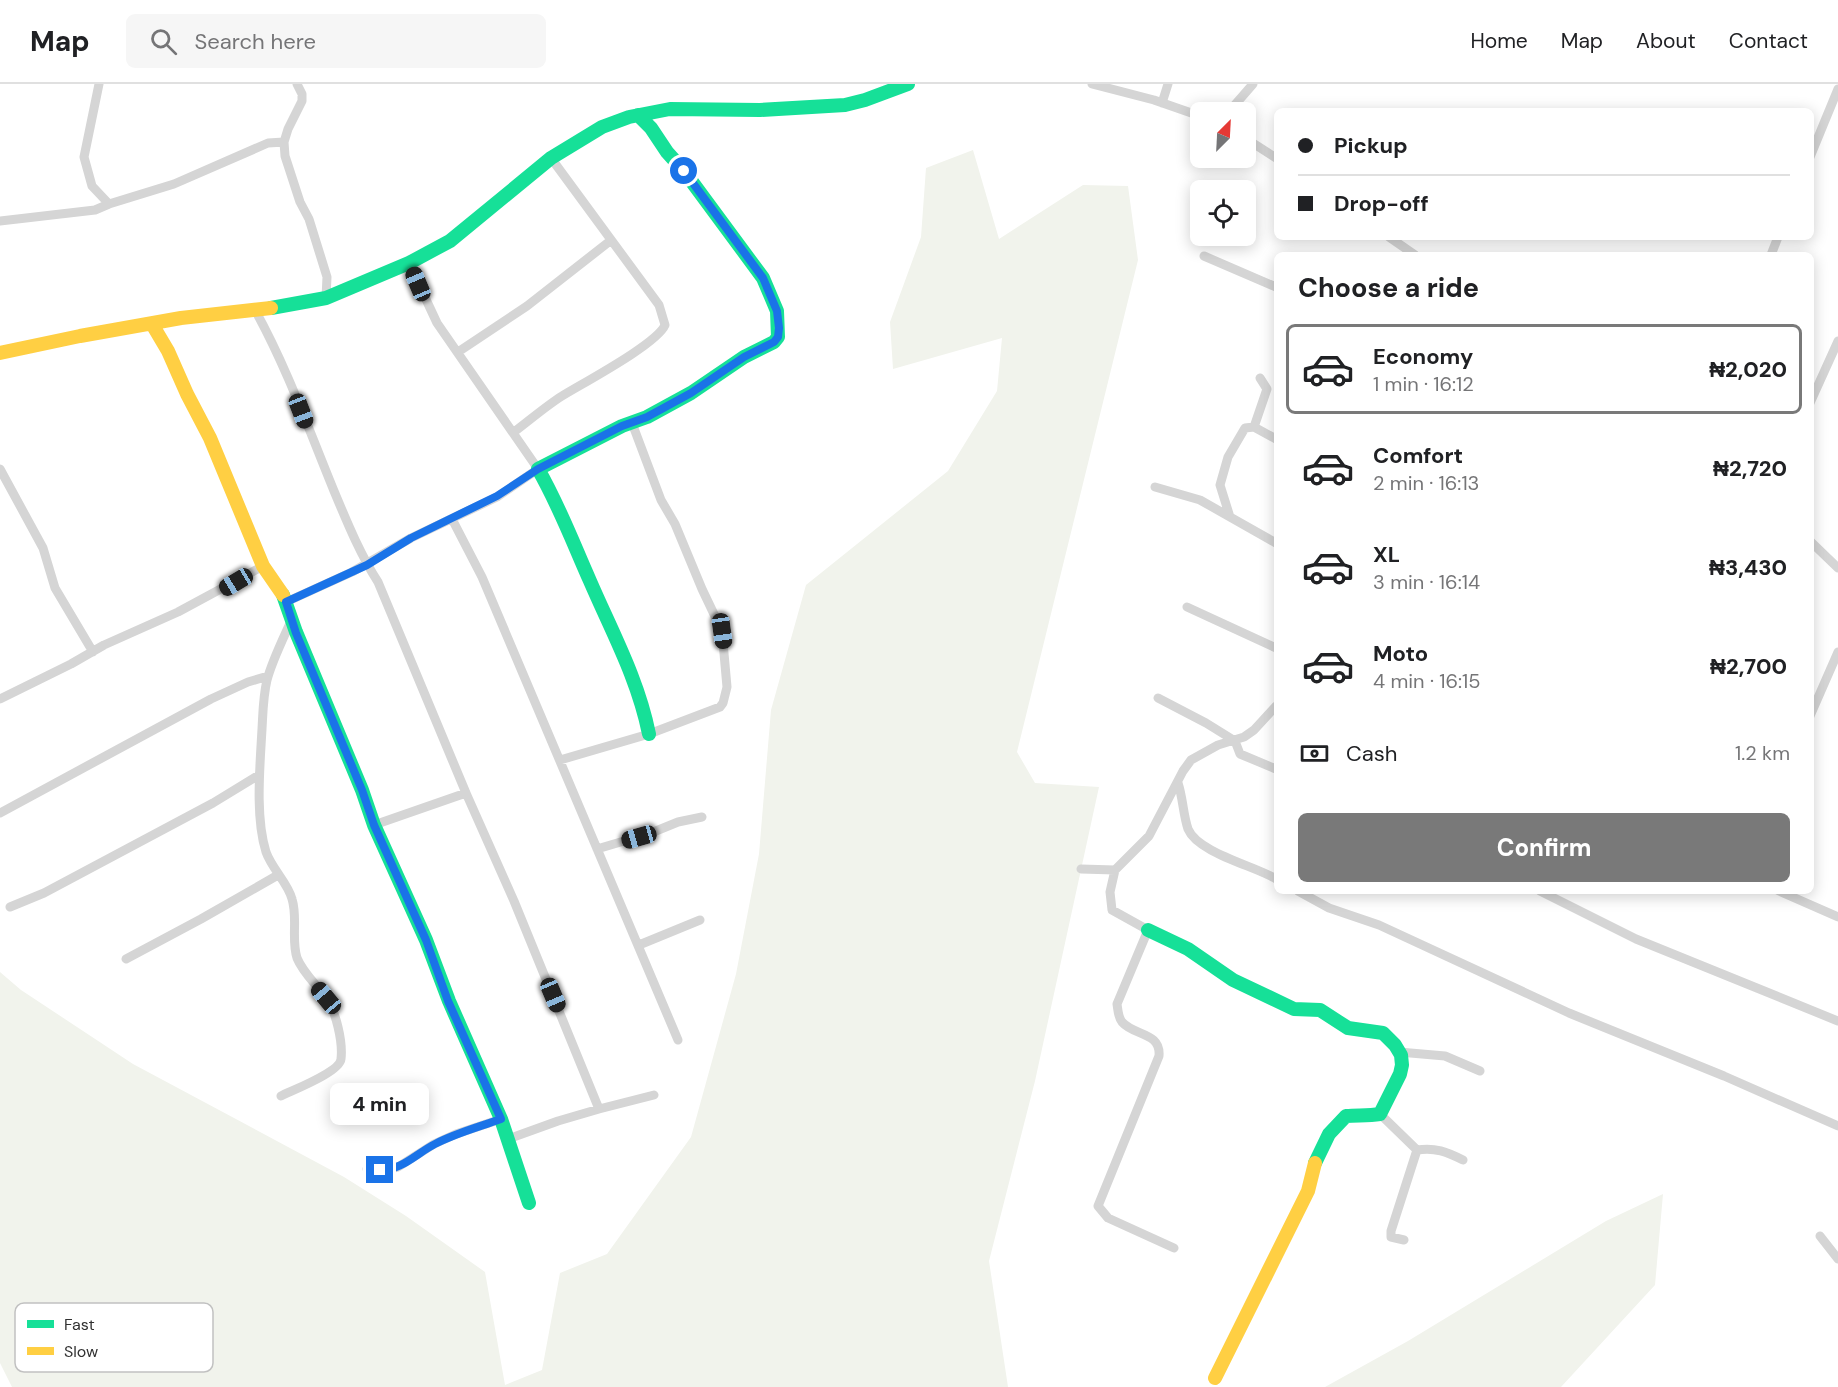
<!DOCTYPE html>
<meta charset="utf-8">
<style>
body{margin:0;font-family:"DM Sans",sans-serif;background:#f6f6f6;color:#202124;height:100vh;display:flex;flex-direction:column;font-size:22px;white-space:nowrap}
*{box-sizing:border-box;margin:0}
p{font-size:20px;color:#757577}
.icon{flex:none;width:33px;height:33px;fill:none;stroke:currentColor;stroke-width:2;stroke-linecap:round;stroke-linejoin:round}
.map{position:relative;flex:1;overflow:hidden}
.panel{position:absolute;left:1274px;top:168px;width:540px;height:642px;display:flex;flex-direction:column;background:#fff;border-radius:9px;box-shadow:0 3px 15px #0003}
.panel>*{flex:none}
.banner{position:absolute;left:1274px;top:24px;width:540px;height:132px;border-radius:9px;box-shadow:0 3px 15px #0003;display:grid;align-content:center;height:132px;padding:0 24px;background:#fff}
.needle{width:39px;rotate:24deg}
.controls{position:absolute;left:1190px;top:18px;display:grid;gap:12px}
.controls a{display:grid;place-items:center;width:66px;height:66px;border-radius:9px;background:#fff;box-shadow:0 3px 15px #0003;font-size:30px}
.end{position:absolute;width:27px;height:27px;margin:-14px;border:8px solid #1a73e8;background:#fff;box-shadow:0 0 0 3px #fff}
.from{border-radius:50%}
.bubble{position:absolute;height:42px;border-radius:9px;background:#fff;box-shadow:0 3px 15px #0003;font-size:20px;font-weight:800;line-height:42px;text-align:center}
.car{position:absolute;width:18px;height:36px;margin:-18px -9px;border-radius:8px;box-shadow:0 0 4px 2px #0007;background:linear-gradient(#222 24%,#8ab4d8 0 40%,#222 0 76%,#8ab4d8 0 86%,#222 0)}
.banner b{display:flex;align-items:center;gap:21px;height:57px;font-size:22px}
.banner b+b{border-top:2px solid #e0e0e0}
.banner i{width:15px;height:15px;background:#202124}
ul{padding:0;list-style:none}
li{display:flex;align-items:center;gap:18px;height:90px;margin:0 12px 9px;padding:0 12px;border:3px solid transparent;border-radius:9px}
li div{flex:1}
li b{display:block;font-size:22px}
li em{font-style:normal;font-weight:800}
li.active{border-color:#797979}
li>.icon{width:54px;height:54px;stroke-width:1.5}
h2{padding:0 24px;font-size:27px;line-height:72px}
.pay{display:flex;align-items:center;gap:15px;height:66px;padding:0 24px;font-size:22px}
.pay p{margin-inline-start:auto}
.primary-button{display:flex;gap:12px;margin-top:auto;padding:12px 24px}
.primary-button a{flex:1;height:69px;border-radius:9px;background:#797979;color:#fff;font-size:24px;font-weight:800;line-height:69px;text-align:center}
header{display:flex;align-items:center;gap:36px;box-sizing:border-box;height:84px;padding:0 30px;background:#fff;border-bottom:2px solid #e0e0e0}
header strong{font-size:28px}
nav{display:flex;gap:33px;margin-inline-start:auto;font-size:21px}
.search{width:420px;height:54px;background:#f6f6f6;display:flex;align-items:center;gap:15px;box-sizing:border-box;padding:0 21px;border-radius:9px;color:#757577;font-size:22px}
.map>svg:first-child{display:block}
.green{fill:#f1f3ec}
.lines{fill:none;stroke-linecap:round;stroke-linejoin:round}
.street{stroke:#d5d5d5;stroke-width:9}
.fast{stroke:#16e098;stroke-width:14}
.slow{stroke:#ffcf43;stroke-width:14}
.route{stroke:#1a73e8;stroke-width:8}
.key{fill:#fff;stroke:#c1c1c1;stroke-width:1.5}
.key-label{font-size:16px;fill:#313131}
</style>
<header>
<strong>Map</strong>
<div class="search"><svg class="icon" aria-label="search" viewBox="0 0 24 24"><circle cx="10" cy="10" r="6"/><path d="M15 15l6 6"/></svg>Search here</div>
<nav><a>Home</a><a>Map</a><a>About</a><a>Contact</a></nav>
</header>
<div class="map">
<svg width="1838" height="1303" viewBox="0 0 1838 1303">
<rect width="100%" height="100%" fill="#fff"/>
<path class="green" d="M973,66L999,155L1083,101L1128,102L1138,176L1017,668L1035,699L1099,703L1035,997L989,1177L1008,1303H12L0,1279V888L21,906L133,980L344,1093L406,1132L485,1188L505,1301L542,1286L560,1189L607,1170L691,1053L736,890L759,770L771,626L806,501L948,387L997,307L1002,254L893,285L890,238L921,153L926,84Z
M1663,1110L1655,1201L1561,1303H1325L1408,1257L1606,1137Z"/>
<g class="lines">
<path class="street" d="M99,0L84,73L92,102L109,120
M297,0L302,10V17L288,45L284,58L285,72L300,118L309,135L327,193L326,214
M1092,0L1154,16L1200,32
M1162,19L1168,0
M1230,28L1233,23L1253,0
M1245,54L1276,74
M1810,73L1838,5
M0,137L95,126L109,120L174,100L268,59L284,58
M1389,153L1415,171
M1771,171L1778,153
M1204,172L1276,203
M255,226C287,284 309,346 334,407C347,438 360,470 378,498L466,709L374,741
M458,268L527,222L610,157
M1810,319L1838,257
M1254,343L1276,355
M514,348C530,336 546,322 562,312C583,299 657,260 665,241L659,221L551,74
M0,385L43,464L55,504L93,568
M1155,403L1200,416L1276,459
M1230,433L1220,401L1228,373L1245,344L1254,343L1267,305L1260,294
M452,435L482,493L678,956
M1810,457L1838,484
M286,518L352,488L411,454L497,413L538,385L437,239L409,179
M1187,523L1276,564
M1158,614L1206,639L1235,657L1240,670L1276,685
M0,615L71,580L104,561L178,528L263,482
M1810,632L1838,568
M560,676L649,650L720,623L723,619L727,603L722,547L702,505L675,440L661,416L632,339
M1178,699C1183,714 1183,730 1188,745C1198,769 1255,782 1276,795
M466,709L514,817L599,1025L654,1011
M0,729L211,615L248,598L268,592
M597,765L651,749L678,738L702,733
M1081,785L1115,786L1149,752L1183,687L1191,676L1218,661L1244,653L1254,646L1276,622
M1115,786L1110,808L1112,826L1148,846L1117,920C1118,926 1118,933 1122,938C1134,952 1161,948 1159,972L1098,1122L1108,1134L1174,1164
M1298,807L1329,824L1379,841L1569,929L1724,992L1838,1042
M1540,807L1636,855L1838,937
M1779,807L1838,833
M10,823L44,809L213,719L259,691
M639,861L700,836
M126,875L201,835L278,791
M1399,968L1445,972L1480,987
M281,1012C293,1006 340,988 341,975C343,958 336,927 326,914C317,901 303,889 297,874C291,855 298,834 292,815C288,799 272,785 266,768C255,733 260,682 262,645C263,628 263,613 267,596C272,577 283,555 291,537
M1380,1030L1417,1066L1391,1147V1153L1404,1156
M508,1055L558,1037L599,1025
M1417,1066C1435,1063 1447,1068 1463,1076
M367,1085L385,1087L398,1083L434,1060L456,1050L501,1035
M1820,1152L1838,1175"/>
<path class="fast" d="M638,31L651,44L667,68L684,87L763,194L777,227L778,253L774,258L744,273L691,309L647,333L622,342L538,385C559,421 573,459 590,497C612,548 638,595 649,650
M271,224L326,214L409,179L450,157L551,74L602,43L629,33L670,25L760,26L845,21L865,16L908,0
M283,511L296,548L362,706L374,741L426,856L449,917L501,1035L529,1119
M1148,846L1188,865L1233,896L1294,925L1320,926L1348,944L1383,949L1395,961L1401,971L1402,981L1400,990L1380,1030C1368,1032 1358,1031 1346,1032L1329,1050L1315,1079"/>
<path class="slow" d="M152,240L168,267L187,310L210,354L263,482L283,511
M0,269L80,252L181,234L271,224
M1215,1294L1308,1107L1315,1079"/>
</g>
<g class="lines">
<path class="route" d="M380,1086C401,1087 417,1069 435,1060C456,1049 479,1043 501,1035L448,917L426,856L374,741L362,706L296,549L286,518L367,481L411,454L497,412L538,385L622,342L647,333L691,309L744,273L774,258L778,253L779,244L777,227L763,194L684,87"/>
</g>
<rect x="15" y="1219" width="198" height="69" rx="9" class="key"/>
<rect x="27" y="1236" width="27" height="8" fill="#16e098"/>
<rect x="27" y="1263" width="27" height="8" fill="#ffcf43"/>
<g class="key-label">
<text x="64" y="1246">Fast</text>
<text x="64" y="1273">Slow</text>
</g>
</svg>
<div class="controls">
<a><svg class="needle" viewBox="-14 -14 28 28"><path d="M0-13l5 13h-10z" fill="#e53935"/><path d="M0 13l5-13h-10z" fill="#757577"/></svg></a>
<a><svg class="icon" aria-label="locate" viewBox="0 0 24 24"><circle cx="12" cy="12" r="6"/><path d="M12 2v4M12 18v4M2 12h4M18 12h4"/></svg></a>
</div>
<i class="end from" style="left:684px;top:87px"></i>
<i class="end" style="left:380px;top:1086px"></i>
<div class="bubble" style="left:330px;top:999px;width:99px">4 min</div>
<i class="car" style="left:418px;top:200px;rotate:337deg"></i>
<i class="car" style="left:301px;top:327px;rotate:159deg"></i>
<i class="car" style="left:236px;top:498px;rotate:239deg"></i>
<i class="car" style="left:722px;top:547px;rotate:172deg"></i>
<i class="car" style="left:639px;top:753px;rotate:254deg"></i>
<i class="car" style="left:553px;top:911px;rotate:157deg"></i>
<i class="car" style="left:326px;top:914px;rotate:320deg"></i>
<div class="banner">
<b><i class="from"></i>Pickup</b>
<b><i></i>Drop-off</b>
</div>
<section class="panel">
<h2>Choose a ride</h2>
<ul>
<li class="active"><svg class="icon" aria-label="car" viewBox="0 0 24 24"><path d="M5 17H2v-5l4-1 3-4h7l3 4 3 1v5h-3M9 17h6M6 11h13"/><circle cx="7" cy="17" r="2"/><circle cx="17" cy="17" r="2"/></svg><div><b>Economy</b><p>1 min · 16:12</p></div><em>₦2,020</em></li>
<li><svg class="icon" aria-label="car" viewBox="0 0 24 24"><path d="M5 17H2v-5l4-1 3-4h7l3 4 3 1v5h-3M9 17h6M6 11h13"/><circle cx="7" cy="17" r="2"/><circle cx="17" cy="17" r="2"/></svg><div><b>Comfort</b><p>2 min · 16:13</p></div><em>₦2,720</em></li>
<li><svg class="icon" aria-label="car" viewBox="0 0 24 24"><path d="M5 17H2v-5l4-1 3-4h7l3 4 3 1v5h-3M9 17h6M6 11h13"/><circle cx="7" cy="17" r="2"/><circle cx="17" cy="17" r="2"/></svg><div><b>XL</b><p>3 min · 16:14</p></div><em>₦3,430</em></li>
<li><svg class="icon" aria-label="car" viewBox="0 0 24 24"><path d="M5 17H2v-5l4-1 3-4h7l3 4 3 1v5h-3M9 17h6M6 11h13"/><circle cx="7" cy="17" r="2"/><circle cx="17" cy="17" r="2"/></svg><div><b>Moto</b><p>4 min · 16:15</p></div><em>₦2,700</em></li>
</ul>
<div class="pay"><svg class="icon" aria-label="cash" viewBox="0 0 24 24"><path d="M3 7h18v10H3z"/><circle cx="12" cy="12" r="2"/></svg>Cash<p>1.2 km</p></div>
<div class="primary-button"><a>Confirm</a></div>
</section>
</div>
